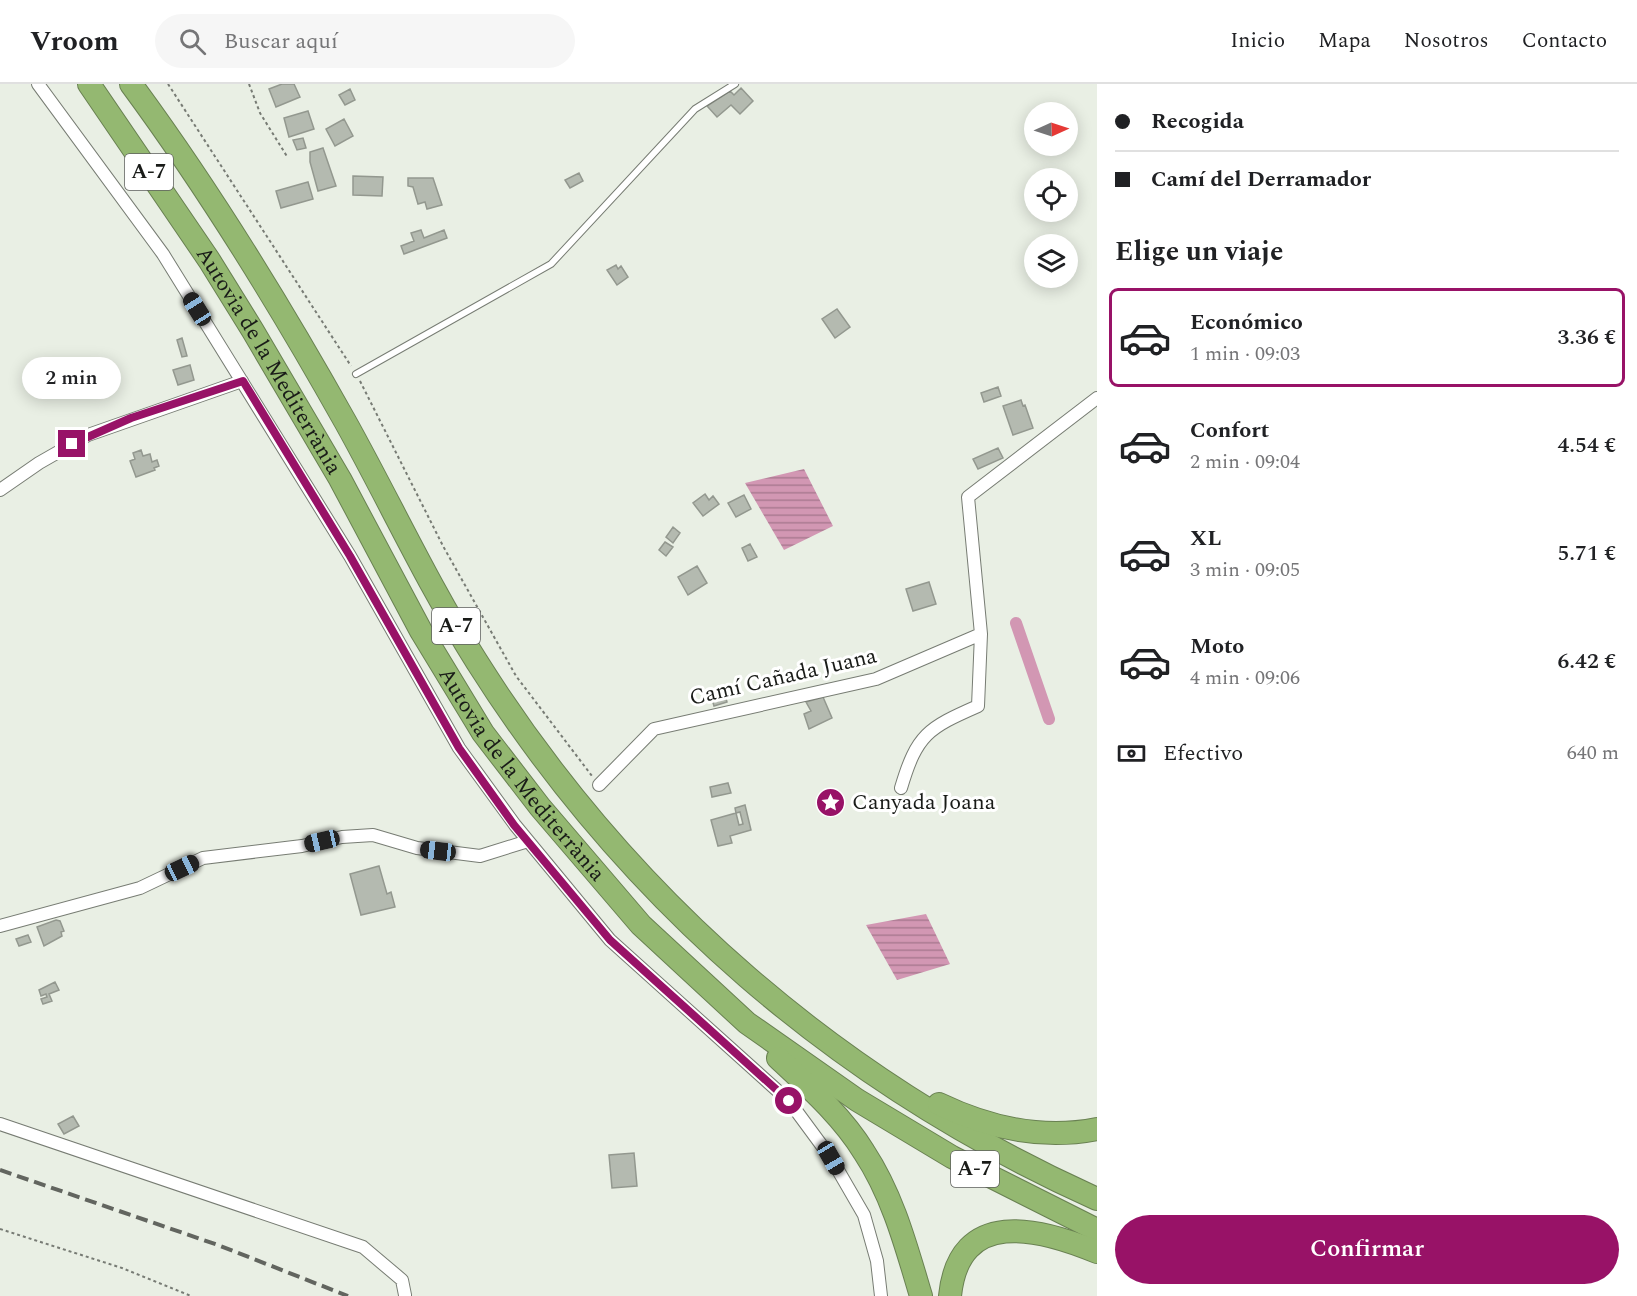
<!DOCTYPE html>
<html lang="es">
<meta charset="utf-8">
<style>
body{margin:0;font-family:Spectral,serif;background:#f6f6f6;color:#202124;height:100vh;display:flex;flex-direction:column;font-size:22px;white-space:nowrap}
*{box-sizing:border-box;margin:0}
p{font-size:20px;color:#757577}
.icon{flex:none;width:33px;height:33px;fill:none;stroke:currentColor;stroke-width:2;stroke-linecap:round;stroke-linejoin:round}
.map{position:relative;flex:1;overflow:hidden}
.details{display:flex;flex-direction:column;background:#fff;width:540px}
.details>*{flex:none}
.hud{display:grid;align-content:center;height:132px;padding:0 18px;background:#fff}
.needle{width:39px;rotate:87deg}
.tools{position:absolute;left:1024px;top:18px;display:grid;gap:12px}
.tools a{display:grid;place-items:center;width:54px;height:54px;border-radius:50%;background:#fff;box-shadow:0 3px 15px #0003;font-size:30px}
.end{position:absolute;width:27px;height:27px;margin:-14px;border:8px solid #981267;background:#fff;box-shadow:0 0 0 3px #fff}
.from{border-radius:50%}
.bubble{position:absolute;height:42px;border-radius:21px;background:#fff;box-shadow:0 3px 15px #0003;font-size:20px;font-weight:600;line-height:42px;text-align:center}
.car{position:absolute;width:18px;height:36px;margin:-18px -9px;border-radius:8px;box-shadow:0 0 4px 2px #0007;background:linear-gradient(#222 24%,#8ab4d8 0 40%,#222 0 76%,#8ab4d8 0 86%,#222 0)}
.hud b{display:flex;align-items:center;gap:21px;height:57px;font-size:22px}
.hud b+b{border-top:2px solid #e0e0e0}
.hud i{width:15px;height:15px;background:#202124}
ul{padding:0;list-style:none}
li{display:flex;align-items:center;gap:18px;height:99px;margin:0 12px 9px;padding:0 6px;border:3px solid transparent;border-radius:9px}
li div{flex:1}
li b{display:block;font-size:22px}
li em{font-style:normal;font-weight:600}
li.on{border-color:#981267}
li>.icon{width:54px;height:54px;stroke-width:1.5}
h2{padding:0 18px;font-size:27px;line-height:72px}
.pay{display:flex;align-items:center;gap:15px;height:66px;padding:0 18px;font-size:22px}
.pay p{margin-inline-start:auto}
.primary-button{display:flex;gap:12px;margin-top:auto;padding:12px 18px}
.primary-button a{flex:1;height:69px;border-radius:36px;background:#981267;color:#fff;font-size:24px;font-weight:600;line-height:69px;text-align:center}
header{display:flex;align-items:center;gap:36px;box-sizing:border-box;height:84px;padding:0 30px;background:#fff;border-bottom:2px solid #e0e0e0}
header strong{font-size:28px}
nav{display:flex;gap:33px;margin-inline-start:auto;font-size:21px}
.search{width:420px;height:54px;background:#f6f6f6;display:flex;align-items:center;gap:15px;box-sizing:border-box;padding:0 21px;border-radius:33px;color:#757577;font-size:22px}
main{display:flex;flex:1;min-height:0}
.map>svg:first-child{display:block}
.water{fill:url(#water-rules)}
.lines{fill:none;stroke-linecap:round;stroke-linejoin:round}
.canal{stroke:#d297b3;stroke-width:12}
.building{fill:#b4bab0;stroke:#93988f;stroke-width:1.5}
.service-casing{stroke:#777c73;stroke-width:8}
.minor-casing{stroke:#777c73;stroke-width:14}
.motorway-casing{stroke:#698152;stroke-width:24}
.path{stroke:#777b74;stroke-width:2;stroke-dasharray:3 3;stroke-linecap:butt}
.service{stroke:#fff;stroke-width:6}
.minor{stroke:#fff;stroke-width:12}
.motorway{stroke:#94b871;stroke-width:22}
.rail{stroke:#62655f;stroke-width:4;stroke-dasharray:12 6;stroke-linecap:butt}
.route{stroke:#981267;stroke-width:8}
.labels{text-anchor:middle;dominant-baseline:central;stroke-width:6;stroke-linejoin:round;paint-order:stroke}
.shield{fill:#fff;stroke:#5e5f5d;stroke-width:1.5}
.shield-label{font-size:21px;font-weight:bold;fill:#191b18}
.street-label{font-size:22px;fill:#191b18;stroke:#fff}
.poi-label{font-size:22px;fill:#191b18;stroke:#fff;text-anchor:start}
</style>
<header>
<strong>Vroom</strong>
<div class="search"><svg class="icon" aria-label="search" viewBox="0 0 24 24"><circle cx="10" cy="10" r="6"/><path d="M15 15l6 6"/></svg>Buscar aquí</div>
<nav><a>Inicio</a><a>Mapa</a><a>Nosotros</a><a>Contacto</a></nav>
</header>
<main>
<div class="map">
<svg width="1097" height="1212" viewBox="0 0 1097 1212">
<defs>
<pattern id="water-rules" width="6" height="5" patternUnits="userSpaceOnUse" patternTransform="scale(1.5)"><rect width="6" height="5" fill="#d297b3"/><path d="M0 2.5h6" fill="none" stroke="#aa7a91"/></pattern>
</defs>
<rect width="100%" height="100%" fill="#e9efe4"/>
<path class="water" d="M804,385L833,442L784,466L745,399Z
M926,830L950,880L897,896L866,841Z"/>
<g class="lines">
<path class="canal" d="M1016,539L1049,635"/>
</g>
<path class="building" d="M282,0H294L300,13L276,23L269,5Z
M741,4L753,17L740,30L731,21L717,33L707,22L730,7L734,11Z
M350,5L355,16L345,21L339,11Z
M308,27L314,45L289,53L284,34Z
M344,35L353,52L335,62L326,45Z
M303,54L306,64L297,66L293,56Z
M323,64L336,102L318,107L310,78V68Z
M579,89L583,97L570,104L565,96Z
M353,92L383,93L382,112L353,111Z
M408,94H433L442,121L427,125L425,118L418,120L413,103L408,102Z
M308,98L313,115L281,124L276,107Z
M421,146L424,154L444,146L447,154L404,170L401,162L414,157L411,149Z
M616,181L618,185L621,182L628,193L617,201L607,186Z
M837,225L850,243L835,254L822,235Z
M182,254L187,272L182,273L177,256Z
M190,281L194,296L178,301L173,286Z
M998,303L1001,312L984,318L981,309Z
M1021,316L1023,322L1025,321L1033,344L1013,351L1003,322Z
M998,364L1003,374L978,385L973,375Z
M141,366L143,372L150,370L152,378L157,376L159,382L154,384L155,386L136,393L130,377L135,375L133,369Z
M705,410L709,416L713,412L719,420L703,432L693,419Z
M744,411L751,425L736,433L728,419Z
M673,443L680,449L673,459L666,453Z
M665,458L673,463L666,472L659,466Z
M750,460L757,473L748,477L742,464Z
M697,482L707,499L688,511L678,493Z
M929,498L936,520L913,527L906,505Z
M723,604L727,618L714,622L710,608Z
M823,613L832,634L809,645L804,630L811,627L806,618Z
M728,699L731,709L712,713L710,703Z
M745,721L751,746L730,752L732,759L718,762L711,736L736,729L739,741L743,740L740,728L736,729L735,724Z
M379,782L387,810L391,808L395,823L361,831L350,790Z
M56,836L60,837L64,847L61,848L62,852L44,862L37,843Z
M28,851L31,858L19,862L16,855Z
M55,898L59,906L49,910L52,917L43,920L41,915L47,913L46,910L41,912L39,906Z
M73,1032L79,1042L64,1050L58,1040Z
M634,1069L637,1102L612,1104L609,1071Z"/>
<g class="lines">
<defs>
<path id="service" d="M356,290L551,180L695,25L735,0"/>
<path id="minor" d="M38,0L163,170L350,472L459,664L515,741L610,856L789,1017L831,1074L864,1131L877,1177L881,1212
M0,406L39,379L88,351L242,297
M599,701L654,645L876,595L981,550L968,413L1097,314
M901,704C917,650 928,644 978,622L981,550
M0,842L140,804L203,774L302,762L342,753L373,751L417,764L480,772L528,757
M0,1040L363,1163L402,1196L405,1211"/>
<g id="motorway">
<path id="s1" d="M89,0L209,176L253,247L340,395L421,547L483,649L540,723L641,841L747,939L857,1016L952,1073L1097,1146"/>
<path d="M131,0C210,107 281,223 346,339C390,418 428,501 477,578C628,817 839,999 1097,1115"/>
<path d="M778,974C808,1002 842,1032 864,1068C893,1112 906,1162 921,1212"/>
<path d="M939,1020C989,1044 1042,1056 1097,1045"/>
<path d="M950,1212C959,1123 1039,1144 1097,1168"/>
</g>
</defs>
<use href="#service" class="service-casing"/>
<use href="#minor" class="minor-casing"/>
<use href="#motorway" class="motorway-casing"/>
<path class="path" d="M168,0L351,282
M249,0L260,29L288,74
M360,297L443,462L516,592L592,692
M0,1145L122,1184L191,1212"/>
<use href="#service" class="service"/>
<use href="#minor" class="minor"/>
<use href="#motorway" class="motorway"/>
<path class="rail" d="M0,1086L218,1161L348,1212"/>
</g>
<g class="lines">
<path class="route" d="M72,360L131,334L243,297L350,472L459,664L514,741L610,856L789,1017"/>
</g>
<defs>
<symbol id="sight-disc" viewBox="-11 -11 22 22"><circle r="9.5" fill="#981267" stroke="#fff"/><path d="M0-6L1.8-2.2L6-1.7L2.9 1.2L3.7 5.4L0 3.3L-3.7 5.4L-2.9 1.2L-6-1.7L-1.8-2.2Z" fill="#fff"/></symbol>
</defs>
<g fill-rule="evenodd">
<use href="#sight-disc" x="814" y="702" width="33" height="33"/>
</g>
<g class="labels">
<g class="shield">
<rect x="125" y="70" width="48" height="36" rx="4.5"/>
<rect x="432" y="524" width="48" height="36" rx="4.5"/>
<rect x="951" y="1067" width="48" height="36" rx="4.5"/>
</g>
<g class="shield-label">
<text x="149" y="88">A-7</text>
<text x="456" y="542">A-7</text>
<text x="975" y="1085">A-7</text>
</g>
<g class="street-label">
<text stroke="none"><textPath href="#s1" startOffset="330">Autovia de la Mediterrània</textPath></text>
<text transform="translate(783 593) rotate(-13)">Camí Cañada Juana</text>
<text stroke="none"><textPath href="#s1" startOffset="816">Autovia de la Mediterrània</textPath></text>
</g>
<g class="poi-label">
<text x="852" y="718">Canyada Joana</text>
</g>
</g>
</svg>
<div class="tools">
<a><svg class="needle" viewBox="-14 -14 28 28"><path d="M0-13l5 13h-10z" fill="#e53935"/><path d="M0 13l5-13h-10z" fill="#757577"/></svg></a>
<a><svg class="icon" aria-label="locate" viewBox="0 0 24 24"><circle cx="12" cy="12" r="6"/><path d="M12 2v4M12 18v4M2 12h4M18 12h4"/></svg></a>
<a><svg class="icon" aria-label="layers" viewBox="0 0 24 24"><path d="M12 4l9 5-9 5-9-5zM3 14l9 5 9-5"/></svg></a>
</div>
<i class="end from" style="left:789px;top:1017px"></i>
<i class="end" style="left:72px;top:360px"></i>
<div class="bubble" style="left:22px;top:273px;width:99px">2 min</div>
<i class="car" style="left:197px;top:225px;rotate:328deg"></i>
<i class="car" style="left:322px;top:757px;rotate:257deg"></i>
<i class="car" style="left:438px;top:767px;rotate:277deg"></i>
<i class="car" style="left:182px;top:784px;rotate:65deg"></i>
<i class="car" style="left:831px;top:1074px;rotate:150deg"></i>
</div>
<section class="details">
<div class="hud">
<b><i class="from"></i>Recogida</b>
<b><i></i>Camí del Derramador</b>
</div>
<h2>Elige un viaje</h2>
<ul>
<li class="on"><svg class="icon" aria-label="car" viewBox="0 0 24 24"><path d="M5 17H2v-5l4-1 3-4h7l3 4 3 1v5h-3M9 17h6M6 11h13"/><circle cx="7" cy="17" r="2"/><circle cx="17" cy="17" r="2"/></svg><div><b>Económico</b><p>1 min · 09:03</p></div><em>3.36 €</em></li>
<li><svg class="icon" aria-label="car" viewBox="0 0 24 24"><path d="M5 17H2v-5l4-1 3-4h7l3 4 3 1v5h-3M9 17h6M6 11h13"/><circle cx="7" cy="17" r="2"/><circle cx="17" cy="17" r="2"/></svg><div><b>Confort</b><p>2 min · 09:04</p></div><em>4.54 €</em></li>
<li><svg class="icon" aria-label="car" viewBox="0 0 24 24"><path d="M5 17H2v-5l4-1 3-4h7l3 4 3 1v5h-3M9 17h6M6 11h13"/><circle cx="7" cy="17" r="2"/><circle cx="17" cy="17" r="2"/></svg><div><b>XL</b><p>3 min · 09:05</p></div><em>5.71 €</em></li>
<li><svg class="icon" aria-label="car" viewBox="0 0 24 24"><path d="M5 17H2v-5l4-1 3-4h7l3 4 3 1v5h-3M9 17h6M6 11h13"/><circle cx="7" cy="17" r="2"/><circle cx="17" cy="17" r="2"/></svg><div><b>Moto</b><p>4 min · 09:06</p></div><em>6.42 €</em></li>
</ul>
<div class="pay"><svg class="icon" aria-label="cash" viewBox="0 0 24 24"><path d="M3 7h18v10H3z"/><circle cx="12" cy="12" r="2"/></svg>Efectivo<p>640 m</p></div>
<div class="primary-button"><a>Confirmar</a></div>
</section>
</main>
